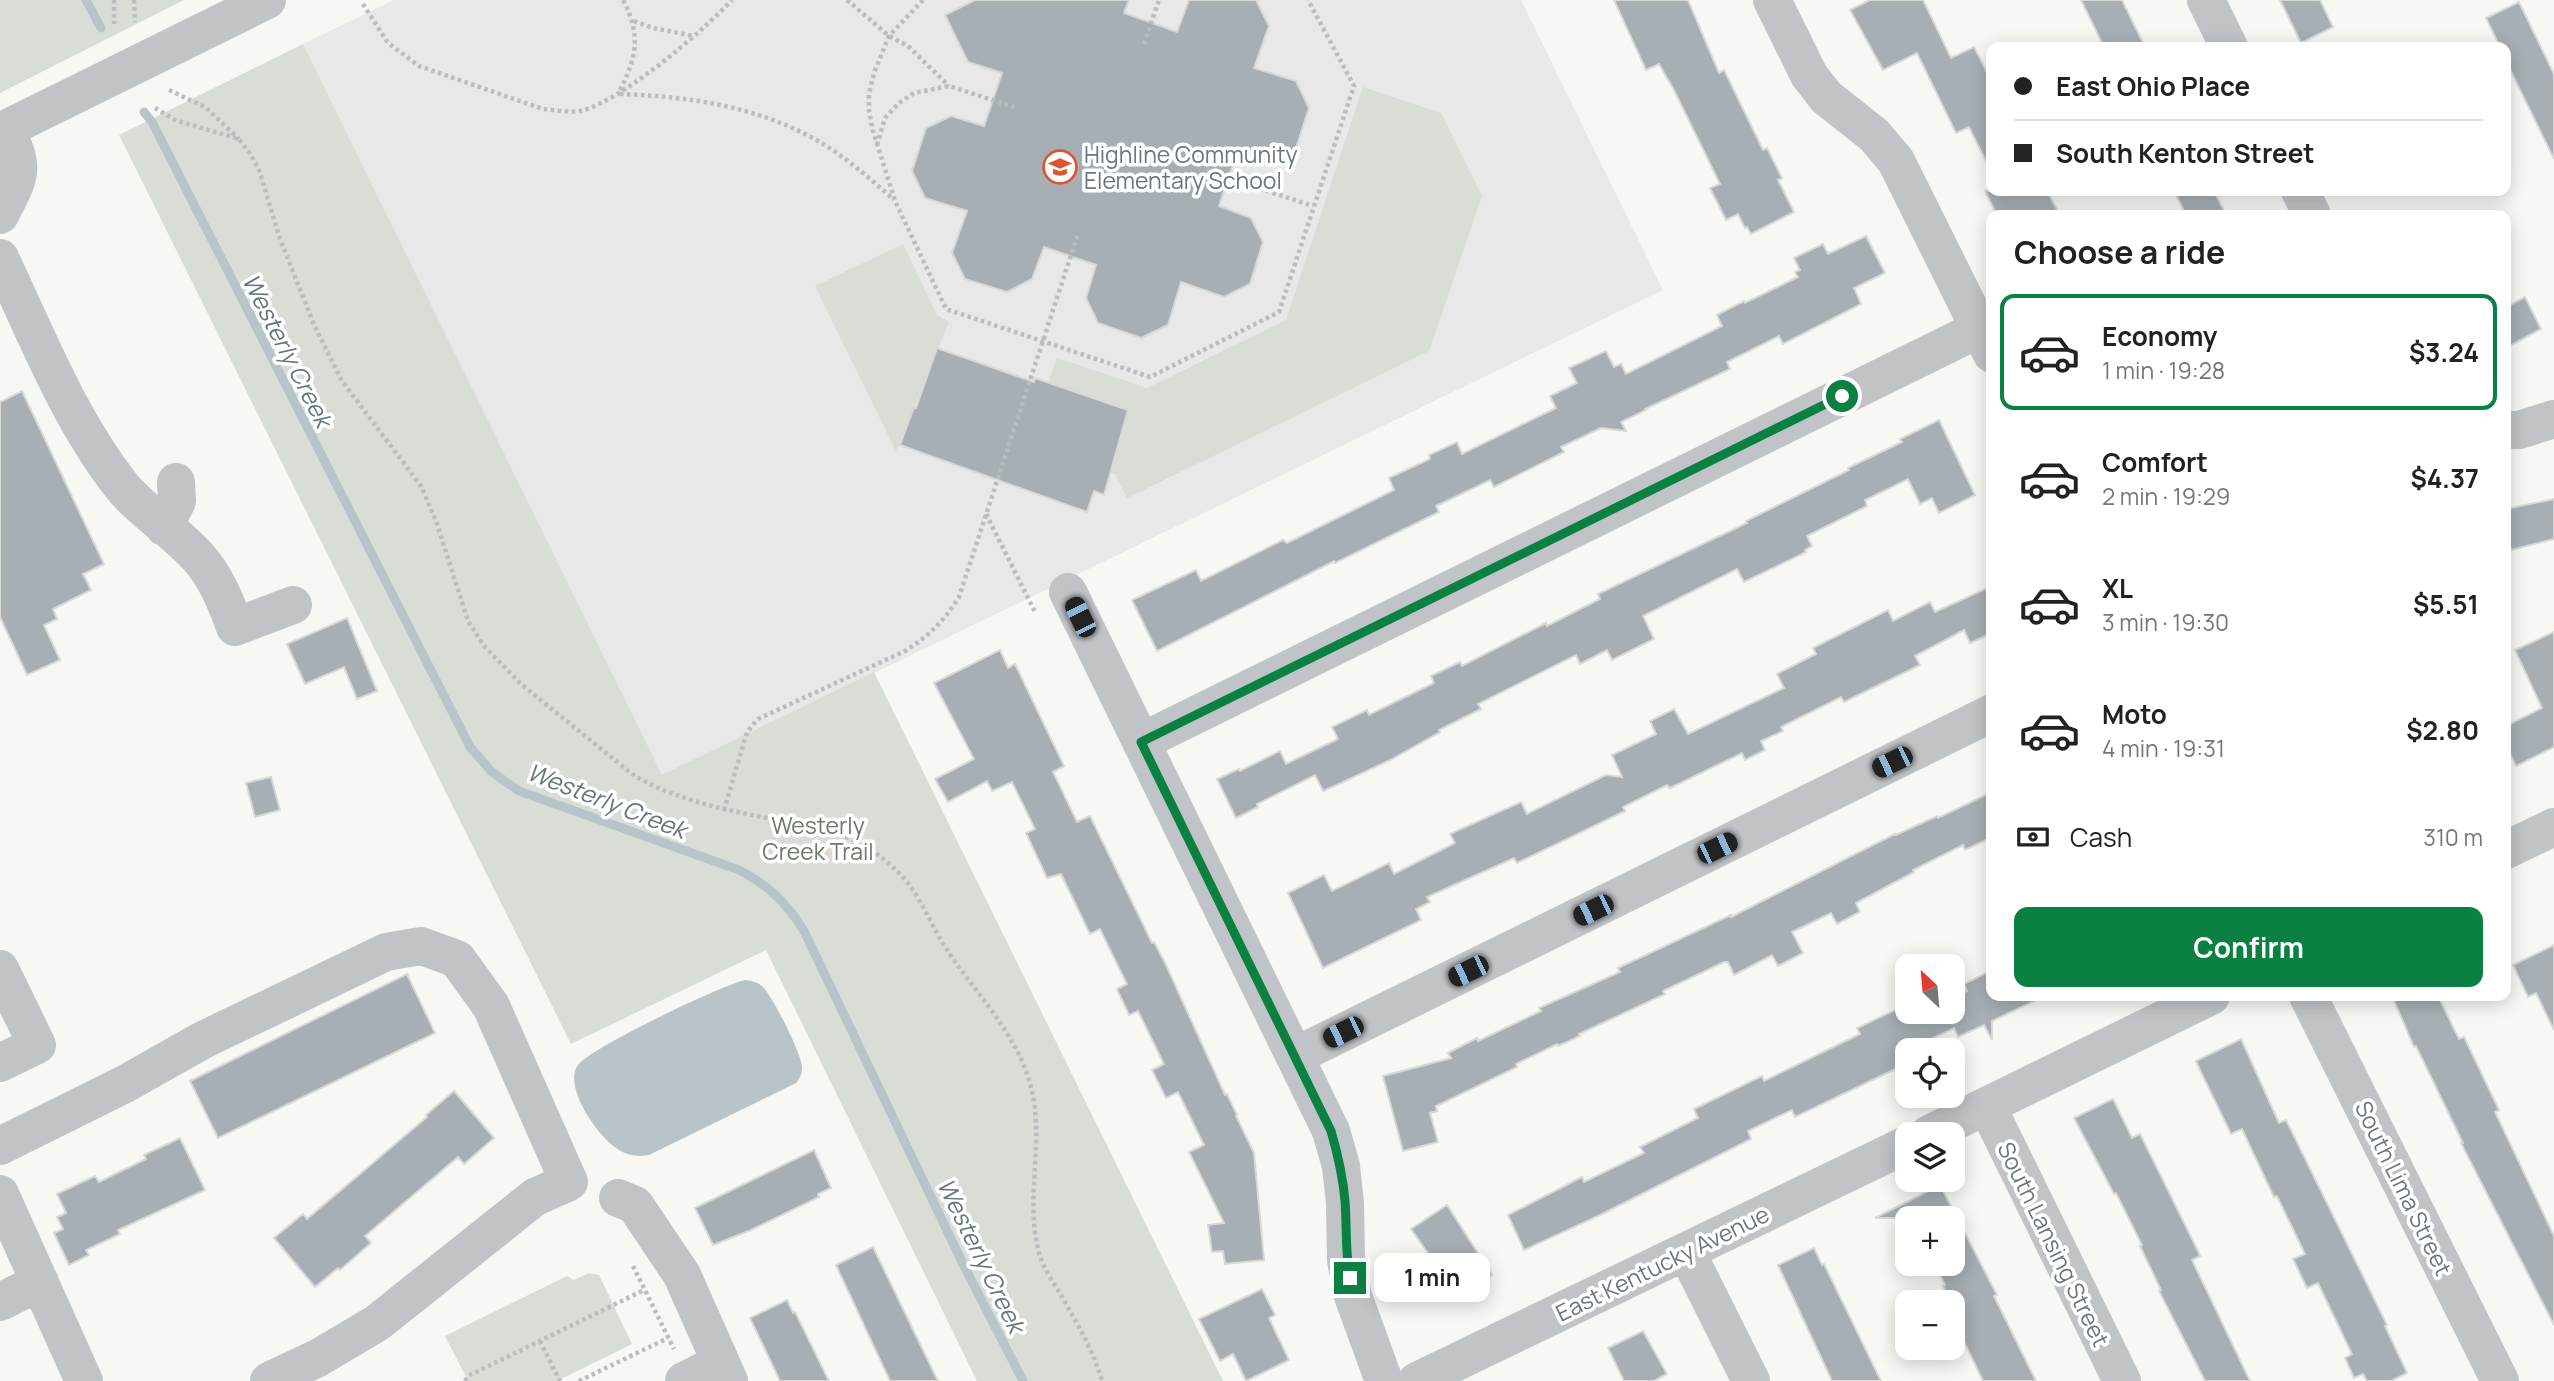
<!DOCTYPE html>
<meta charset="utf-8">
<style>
body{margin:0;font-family:Manrope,sans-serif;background:#f2f2f2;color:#222;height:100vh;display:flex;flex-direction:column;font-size:26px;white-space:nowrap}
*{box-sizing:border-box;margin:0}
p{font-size:23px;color:#767676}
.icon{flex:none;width:38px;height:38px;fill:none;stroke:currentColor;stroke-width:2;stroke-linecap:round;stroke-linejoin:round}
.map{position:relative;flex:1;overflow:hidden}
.drawer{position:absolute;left:1986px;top:210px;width:525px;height:791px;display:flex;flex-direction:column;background:#fff;border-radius:14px;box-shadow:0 4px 18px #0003}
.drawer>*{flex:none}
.hud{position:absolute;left:1986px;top:42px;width:525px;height:154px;border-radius:14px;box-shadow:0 4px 18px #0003;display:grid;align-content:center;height:154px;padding:0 28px;background:#fff}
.needle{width:46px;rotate:334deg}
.controls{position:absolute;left:1895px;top:954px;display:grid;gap:14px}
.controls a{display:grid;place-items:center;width:70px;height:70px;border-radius:14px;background:#fff;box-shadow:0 4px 18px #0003;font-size:35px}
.end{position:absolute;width:32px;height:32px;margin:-16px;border:9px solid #0b8043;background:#fff;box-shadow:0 0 0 4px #fff}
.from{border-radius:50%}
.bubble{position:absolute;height:49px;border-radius:14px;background:#fff;box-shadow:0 4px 18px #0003;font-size:23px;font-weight:700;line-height:49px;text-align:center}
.car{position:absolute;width:21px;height:42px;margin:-21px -10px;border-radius:9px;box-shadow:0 0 5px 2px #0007;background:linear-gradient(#222 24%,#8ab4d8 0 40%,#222 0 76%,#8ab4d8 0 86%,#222 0)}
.hud b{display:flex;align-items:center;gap:24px;height:66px;font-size:26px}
.hud b+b{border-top:2px solid #e0e0e0}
.hud i{width:18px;height:18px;background:#222}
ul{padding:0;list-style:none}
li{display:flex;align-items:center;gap:21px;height:116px;margin:0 14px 10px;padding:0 14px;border:4px solid transparent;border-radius:14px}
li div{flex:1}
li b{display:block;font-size:26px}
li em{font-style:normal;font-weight:700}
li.current{border-color:#0b8043}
li>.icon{width:63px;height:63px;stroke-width:1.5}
h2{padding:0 28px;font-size:32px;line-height:84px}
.pay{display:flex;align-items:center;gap:18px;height:77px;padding:0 28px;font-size:26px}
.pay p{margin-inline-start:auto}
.primary-button{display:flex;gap:14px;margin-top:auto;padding:14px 28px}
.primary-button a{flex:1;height:80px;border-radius:14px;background:#0b8043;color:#fff;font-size:28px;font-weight:700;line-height:80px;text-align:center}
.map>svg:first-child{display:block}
.built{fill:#e7e8e7}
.green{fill:#d8ddd5}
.water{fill:#b9c4c8}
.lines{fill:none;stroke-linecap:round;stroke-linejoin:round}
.stream{stroke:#b9c4c8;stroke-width:9}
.building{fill:#a7afb4;stroke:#d8d8d6;stroke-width:2}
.path{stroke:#babdbf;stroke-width:4.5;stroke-dasharray:3.5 3.5;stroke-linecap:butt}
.minor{stroke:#c0c4c7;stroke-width:38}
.route{stroke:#0b8043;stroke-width:9}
.labels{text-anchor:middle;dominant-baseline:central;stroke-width:7;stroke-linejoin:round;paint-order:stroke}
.poi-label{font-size:23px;fill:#677783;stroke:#fff;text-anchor:start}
.park-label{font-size:23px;fill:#6a7b66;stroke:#fff}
.street-label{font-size:23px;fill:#677783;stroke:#fff}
.water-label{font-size:24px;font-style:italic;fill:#63787f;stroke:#fff}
</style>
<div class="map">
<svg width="2554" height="1381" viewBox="0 0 2554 1381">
<rect width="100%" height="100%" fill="#f7f7f4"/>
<path class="built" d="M394,0H1521L1663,290L662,776L303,44Z"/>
<path class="green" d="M0,0H184L0,93Z
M303,44L662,775L874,672L1223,1381H977L766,950L571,1044L119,135Z
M1363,87L1441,113L1482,196L1429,351L1127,498L1115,474L1028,441L1057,358L1147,388L1286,320Z
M903,244L937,315L949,322L896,451L815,286Z
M589,1273L599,1275L632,1344L557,1381H468L445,1336L567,1276L574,1280Z"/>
<path class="water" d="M745,980C753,981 758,982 764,988C773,998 803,1056 802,1068C802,1074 800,1078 796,1083L649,1155C638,1157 629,1156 619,1150C599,1139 562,1086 578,1065C590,1048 722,985 745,980Z"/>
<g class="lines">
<path class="stream" d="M86,0L101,28
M144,112L152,122L470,747L492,772L519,791L739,870C768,885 787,903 804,931L964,1266L1023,1381"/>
</g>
<path class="building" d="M975,0H1129L1124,13L1177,32L1189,0H1256L1269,26L1254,68L1296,81L1309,108L1295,151L1270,163L1237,153L1219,206L1251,218L1263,242L1250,284L1224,297L1181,282L1168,325L1141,338L1098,323L1086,298L1096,265L1044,247L1032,279L1007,292L965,279L952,253L967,211L925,198L912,171L926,128L951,116L984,126L1002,73L968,62L945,15Z
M1614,0H1688L1719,73L1724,70L1763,150L1767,148L1782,178L1778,180L1794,212L1751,234L1747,227L1745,228L1738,214L1726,220L1710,188L1720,184L1674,90L1659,64L1646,70Z
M1870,0H1923L1951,58L1974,47L1992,82V173L1969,127L1956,133L1917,53L1883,70L1850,10Z
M2081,0H2122L2145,47H2104Z
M2280,0H2320L2333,27L2301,43Z
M2519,2L2554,74V159L2506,61V47H2500L2486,18Z
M1985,191H2047L2060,215H1997Z
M2174,191H2214L2226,215H2186Z
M1866,236L1885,273L1854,288L1861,304L1783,344L1779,336L1727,362L1730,369L1645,409L1646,410L1621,422L1626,431L1601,428L1561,447L1564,452L1494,487L1490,480L1436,506L1439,512L1335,563L1334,561L1157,651L1132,600L1196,570L1201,581L1283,540L1287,543L1394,490L1389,478L1430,459L1429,455L1457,442L1462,454L1556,408L1550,396L1577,383L1569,368L1606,351L1614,367L1621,364L1626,374L1722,326L1717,315L1744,301L1745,303L1798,277L1795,272L1800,270L1794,258L1823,244L1828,254Z
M2525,297L2541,329L2506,348V307Z
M937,348L1034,382L1035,378L1128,410L1104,495L1094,491L1087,512L900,445L914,407L916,408Z
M22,391L104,564L83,574L91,590L53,609L57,619L44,625L60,660L27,675L0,617V402Z
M1939,420L1975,495L1939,513L1932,498L1920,504L1908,479L1865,500L1867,506L1807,536L1812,546L1805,550L1806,552L1744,582L1737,569L1643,616L1654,639L1612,660L1607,650L1580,664L1576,655L1478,704L1481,709L1439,730L1440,732L1392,759L1339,784L1323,791L1315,775L1257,804L1258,807L1236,818L1217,779L1239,769L1240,771L1280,751L1286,764L1338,739L1332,727L1367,710L1369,715L1434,683L1431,676L1460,662L1462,666L1546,623L1547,626L1600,599L1598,594L1747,523L1746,521L1849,470L1848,468L1902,442L1900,439Z
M2554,499V539L2511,550L2506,529V509Z
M1992,586V633L1970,643L1964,630L1915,656L1920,665L1844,702L1841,697L1781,727L1783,731L1761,741L1765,750L1745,760L1742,753L1670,788L1667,785L1623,807L1625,811L1517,863L1514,858L1427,897L1430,902L1416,909L1421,920L1323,968L1288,893L1324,875L1332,891L1389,863L1394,874L1455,843L1450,834L1521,802L1527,814L1606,775L1622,777L1612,755L1656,734L1650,721L1674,709L1688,734L1784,688L1777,674L1816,654L1813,648L1888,610L1893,621L1930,602L1935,612Z
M347,618L377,691L357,699L344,667L305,684L287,644Z
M2554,632V747L2516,766L2506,746V726L2542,708L2515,650Z
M1000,650L1008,668L1015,664L1064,766L1053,772L1077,822L1090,816L1152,943L1154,942L1166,965L1225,1095L1227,1094L1237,1115L1236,1116L1254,1153L1264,1260L1225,1264L1223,1251L1212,1252L1208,1225L1224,1223L1189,1152L1204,1145L1178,1092L1166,1098L1152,1070L1164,1064L1138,1011L1129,1015L1117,989L1127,984L1100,929L1090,934L1061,874L1047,878L1026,833L1035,829L1012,782L992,791L987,781L948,802L935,779L974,759L934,683Z
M271,777L280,810L255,817L246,783Z
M1992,792V837L1965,850L1963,845L1913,870L1914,872L1856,903L1860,912L1837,924L1831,913L1792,932L1803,953L1778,966L1772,955L1734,975L1728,962H1724L1663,991L1665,994L1579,1034L1580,1036L1558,1046L1557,1044L1516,1064L1517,1067L1436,1106L1437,1111L1430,1113L1438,1142L1403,1151L1383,1076L1451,1058L1448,1053L1477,1038L1478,1041L1541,1011L1539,1008L1620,972L1618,968L1731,915V917L1895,834L1896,835L1937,816L1938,818Z
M2554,945V1030L2536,993L2528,997L2513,965Z
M1992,970V996H2045L1992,1021V1040L1984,1025L1958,1037L1954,1028L1908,1050V1063L1795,1117L1792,1110L1748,1131L1751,1139L1600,1215L1524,1250L1508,1215L1582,1177L1584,1182L1644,1153L1640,1147L1698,1118L1694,1109L1762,1076L1764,1081L1860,1034L1857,1028L1908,1004V1012H1953V998L1967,991L1964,984Z
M407,974L435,1033L218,1138L190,1081Z
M2392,996H2438L2459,1039L2464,1037L2499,1110L2495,1112L2554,1236V1325L2461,1143H2463L2416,1046L2414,1047Z
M2241,1039L2279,1123L2286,1120L2387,1325L2385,1326L2407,1373L2391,1381H2367L2363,1374L2354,1378L2345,1358L2352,1354L2318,1283L2307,1288L2293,1259L2305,1254L2277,1196L2274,1197L2242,1129L2231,1134L2199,1068L2196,1061Z
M454,1091L494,1138L464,1164L458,1157L365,1236L371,1243L340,1270L338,1268L315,1287L274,1238L303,1214L307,1219L427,1117L426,1115Z
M2113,1099L2132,1138L2140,1134L2197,1249L2200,1256L2192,1260L2250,1381H2205L2159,1291L2161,1290L2140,1246L2142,1245L2116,1193L2114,1194L2074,1118Z
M180,1138L205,1190L118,1230L120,1234L86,1250L89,1255L69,1265L54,1233L63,1229L57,1217L66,1213L57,1194L95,1176L99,1182L146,1159L144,1155Z
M814,1150L831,1188L818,1194L819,1197L751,1230L713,1245L695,1208Z
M1940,1185L1997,1295L1994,1296L2036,1381H1983L1957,1327L1962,1325L1953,1302H1951L1943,1286L1945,1285L1935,1264H1953V1218H1875Z
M1447,1205L1492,1275L1459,1297L1411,1229Z
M873,1247L918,1340L938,1381H890L836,1265Z
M1814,1248L1822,1265L1824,1264L1881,1381H1832L1778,1265Z
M1262,1289L1275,1315L1269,1318L1289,1360L1246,1381L1233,1354L1220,1361L1199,1319Z
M787,1300L793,1313L795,1312L829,1381H780L750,1318Z
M1643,1331L1667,1374L1654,1381H1624L1608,1348Z"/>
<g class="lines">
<path class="path" d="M114,0V24
M134,0L135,22
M847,0L889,36L908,46L949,86
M923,0L889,36L874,73L869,94V111L873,131L895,201L946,309L1150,377L1279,312L1354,86L1308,0
M363,4L388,43L419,66L543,109C555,110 568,113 580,111C621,102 703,31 732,0
M634,21L653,28L694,36
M1144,44L1159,0
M169,90L205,107L239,139
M620,90C637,57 641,34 623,0
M620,94C681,96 748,105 803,133C838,150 866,175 894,200
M155,108L175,120L239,139L251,155L259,170L280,239L315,327L342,381L421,486L436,521L468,621L484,646L521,684L632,774C676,801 727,810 777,820C807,826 837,830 863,845C875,852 887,861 897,871C917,890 928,918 942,942C972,991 1022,1036 1033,1096C1043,1148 1025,1201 1039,1253C1043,1268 1053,1282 1061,1295C1077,1323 1093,1350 1102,1381
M877,145L885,118L899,103L914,93L949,86L1014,107
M1206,171L1313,206
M986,514L1036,614
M724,810L747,732L758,719L905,651C929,636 944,621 959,597L1078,234
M633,1266L674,1349
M540,1341L560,1381
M465,1381L468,1376L644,1290
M579,1381L668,1338"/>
<path class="minor" d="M1772,0L1809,75L1826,97L1874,135L1896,161L1992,354
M2206,0L2229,47
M0,132L267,0
M2300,191L2312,215
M0,215C19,177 27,170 5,129
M0,258C36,334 68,417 120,484C142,512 174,530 198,557C216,577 226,602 235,627L293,605
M2506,430H2519L2554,419
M164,527L177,501L176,482
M1068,592L1331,1131L1341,1166L1345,1203L1346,1260L1353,1296L1384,1381
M1141,742L1979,329
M2506,850L2554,827
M0,969L37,1045L0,1063
M2308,996L2500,1381
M1295,1056L1992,713
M1987,1106L2122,1381
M1929,1134L2211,996
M0,1146L125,1084L203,1040L386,952L421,946L457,959L491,1006L569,1182L535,1197L377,1323L318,1358L269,1381
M0,1194L84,1381
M618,1198L635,1205L682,1275L729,1381
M1686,1251L1751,1381
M0,1302L40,1282
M684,1381L720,1363
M1417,1381L1908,1144"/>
</g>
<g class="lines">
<path class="route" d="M1350,1278C1345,1252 1347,1227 1345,1201C1343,1177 1338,1155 1331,1131L1141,742L1842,396"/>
</g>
<defs>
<symbol id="school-ring" viewBox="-11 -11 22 22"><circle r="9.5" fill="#fff" stroke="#db5530" stroke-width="1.5"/><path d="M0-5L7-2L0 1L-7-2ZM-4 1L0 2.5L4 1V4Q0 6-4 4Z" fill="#db5530"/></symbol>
</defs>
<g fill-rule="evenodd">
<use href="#school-ring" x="1041" y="148" width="38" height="38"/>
</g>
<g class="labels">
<g class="poi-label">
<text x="1084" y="154">Highline Community<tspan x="1084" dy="26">Elementary School</tspan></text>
</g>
<g class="park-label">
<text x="818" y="825">Westerly<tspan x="818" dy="26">Creek Trail</tspan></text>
</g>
<g class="street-label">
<text transform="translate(2404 1188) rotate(64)">South Lima Street</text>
<text transform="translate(2054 1244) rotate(64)">South Lansing Street</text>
<text transform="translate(1662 1263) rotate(-26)">East Kentucky Avenue</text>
</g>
<g class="water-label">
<text transform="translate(288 350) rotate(63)">Westerly Creek</text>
<text transform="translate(607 800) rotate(21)">Westerly Creek</text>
<text transform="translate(982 1255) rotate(64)">Westerly Creek</text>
</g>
</g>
</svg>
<div class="controls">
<a><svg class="needle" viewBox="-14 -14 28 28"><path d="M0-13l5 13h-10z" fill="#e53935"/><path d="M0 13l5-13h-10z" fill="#767676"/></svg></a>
<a><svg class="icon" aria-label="locate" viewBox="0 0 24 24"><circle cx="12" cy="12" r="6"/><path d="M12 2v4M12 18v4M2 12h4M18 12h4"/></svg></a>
<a><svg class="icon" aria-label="layers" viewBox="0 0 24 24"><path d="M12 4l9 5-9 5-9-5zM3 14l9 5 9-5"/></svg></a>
<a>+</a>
<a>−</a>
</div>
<i class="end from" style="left:1842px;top:396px"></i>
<i class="end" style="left:1350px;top:1278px"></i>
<div class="bubble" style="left:1374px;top:1253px;width:116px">1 min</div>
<i class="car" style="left:1080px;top:617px;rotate:334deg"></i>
<i class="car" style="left:1892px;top:762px;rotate:244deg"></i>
<i class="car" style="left:1717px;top:848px;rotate:64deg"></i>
<i class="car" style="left:1593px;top:910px;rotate:244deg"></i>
<i class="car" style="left:1468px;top:971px;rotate:244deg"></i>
<i class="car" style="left:1343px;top:1032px;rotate:244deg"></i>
<div class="hud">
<b><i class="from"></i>East Ohio Place</b>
<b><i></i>South Kenton Street</b>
</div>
<section class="drawer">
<h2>Choose a ride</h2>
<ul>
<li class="current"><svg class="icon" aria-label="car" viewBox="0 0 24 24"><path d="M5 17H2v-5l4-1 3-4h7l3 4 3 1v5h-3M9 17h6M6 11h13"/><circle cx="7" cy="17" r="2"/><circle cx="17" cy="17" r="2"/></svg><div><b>Economy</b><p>1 min · 19:28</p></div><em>$3.24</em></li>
<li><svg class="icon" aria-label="car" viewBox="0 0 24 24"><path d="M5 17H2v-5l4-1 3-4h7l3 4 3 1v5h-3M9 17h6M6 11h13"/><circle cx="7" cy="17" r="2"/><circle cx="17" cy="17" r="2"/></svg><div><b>Comfort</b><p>2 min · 19:29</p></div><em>$4.37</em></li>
<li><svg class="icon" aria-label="car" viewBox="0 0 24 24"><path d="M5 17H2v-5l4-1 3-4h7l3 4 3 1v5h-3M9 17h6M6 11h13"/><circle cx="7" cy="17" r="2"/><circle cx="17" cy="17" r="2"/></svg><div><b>XL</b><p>3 min · 19:30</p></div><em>$5.51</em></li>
<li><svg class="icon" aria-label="car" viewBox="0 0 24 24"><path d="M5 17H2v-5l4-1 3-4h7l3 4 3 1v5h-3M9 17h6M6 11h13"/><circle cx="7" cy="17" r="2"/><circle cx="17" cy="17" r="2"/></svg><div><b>Moto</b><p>4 min · 19:31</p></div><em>$2.80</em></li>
</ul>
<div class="pay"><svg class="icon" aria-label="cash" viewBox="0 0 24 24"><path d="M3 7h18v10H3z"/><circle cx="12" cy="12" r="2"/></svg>Cash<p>310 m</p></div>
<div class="primary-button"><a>Confirm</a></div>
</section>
</div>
